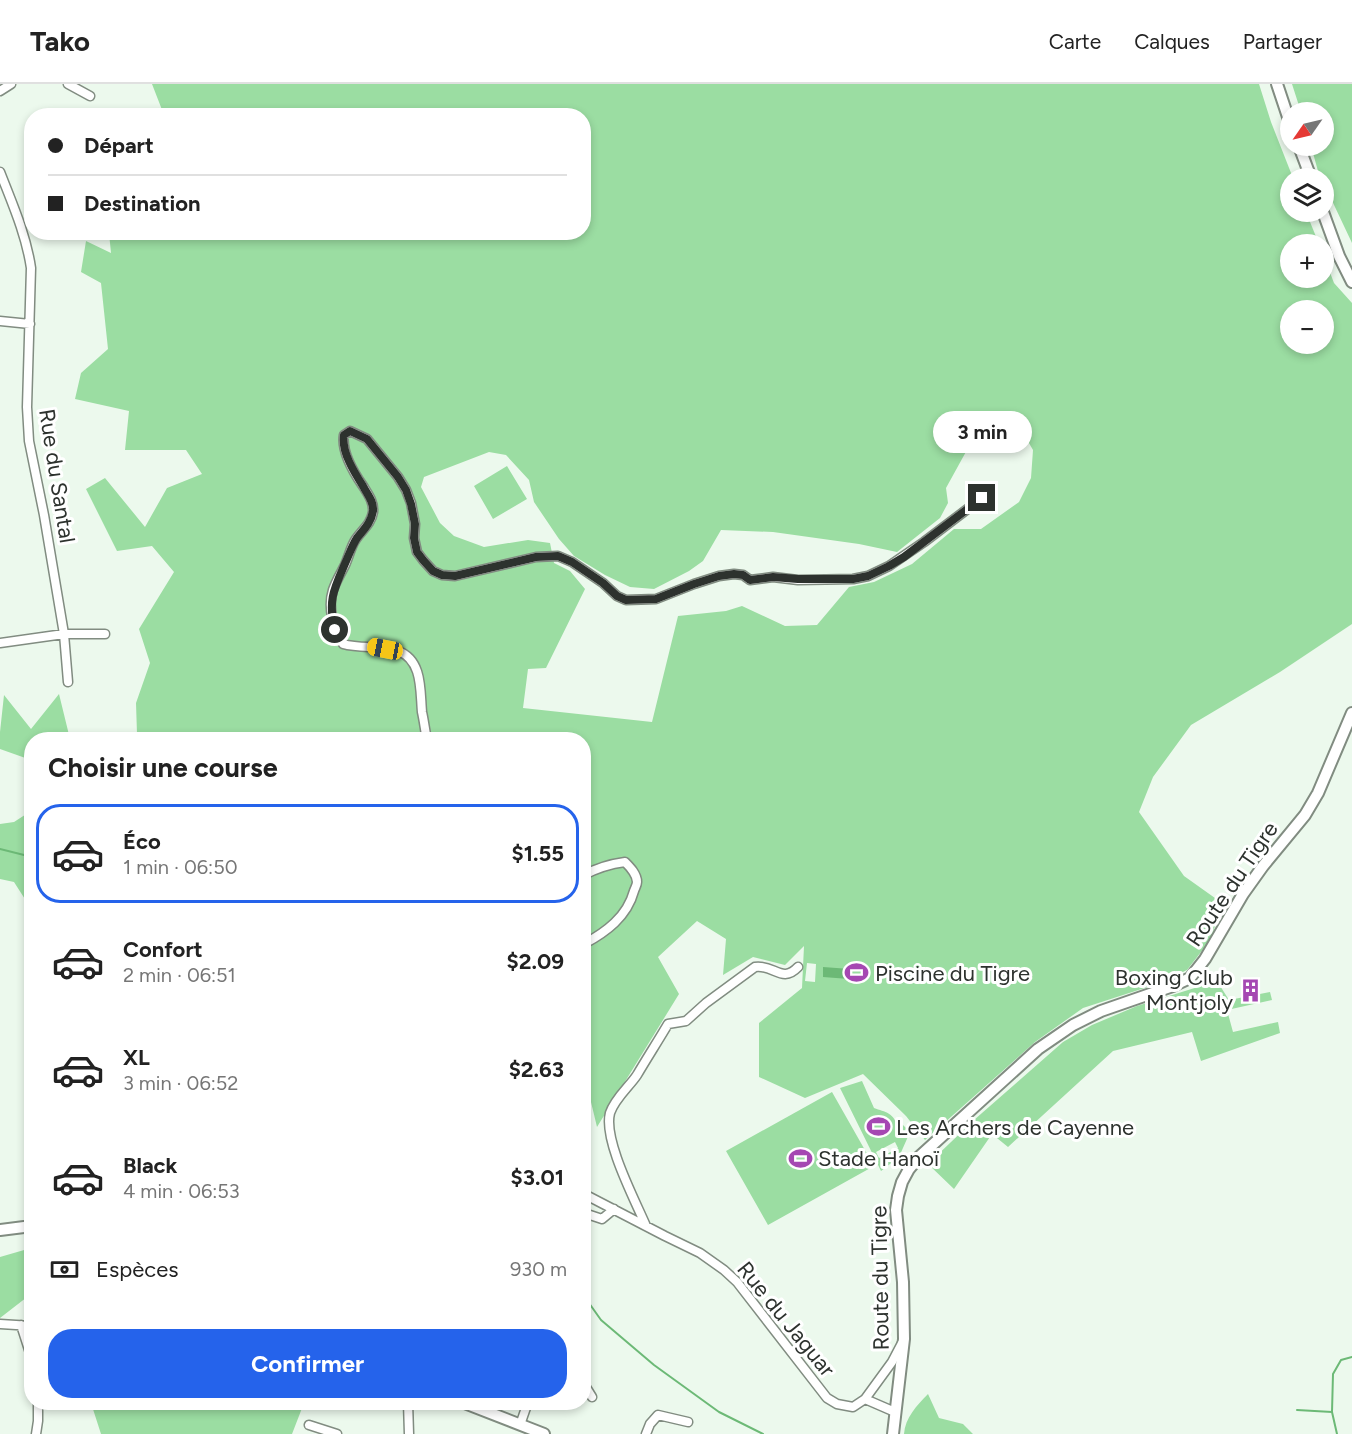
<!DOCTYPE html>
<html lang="fr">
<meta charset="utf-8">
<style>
body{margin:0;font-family:Figtree,sans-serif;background:#f2f2f2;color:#222;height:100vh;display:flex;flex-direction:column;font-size:22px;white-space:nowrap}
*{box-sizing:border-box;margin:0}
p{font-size:20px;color:#767676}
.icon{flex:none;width:33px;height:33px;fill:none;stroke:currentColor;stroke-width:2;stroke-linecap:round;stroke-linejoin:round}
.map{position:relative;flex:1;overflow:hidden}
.side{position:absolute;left:24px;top:648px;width:567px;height:678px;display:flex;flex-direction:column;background:#fff;border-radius:24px;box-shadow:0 3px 9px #0003}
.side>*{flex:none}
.hud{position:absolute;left:24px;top:24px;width:567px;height:132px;border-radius:24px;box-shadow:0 3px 9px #0003;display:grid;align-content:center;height:132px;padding:0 24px;background:#fff}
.needle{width:39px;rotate:236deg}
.controls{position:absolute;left:1280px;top:18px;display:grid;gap:12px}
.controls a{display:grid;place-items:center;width:54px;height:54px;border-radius:50%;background:#fff;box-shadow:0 3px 9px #0003;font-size:30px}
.end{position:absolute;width:27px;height:27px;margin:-14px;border:8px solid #2d322e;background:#fff;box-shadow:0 0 0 3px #fff}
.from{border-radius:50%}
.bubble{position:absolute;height:42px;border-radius:21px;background:#fff;box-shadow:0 3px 9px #0003;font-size:20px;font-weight:700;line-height:42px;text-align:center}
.car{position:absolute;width:18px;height:36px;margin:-18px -9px;border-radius:8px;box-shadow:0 0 4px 2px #0007;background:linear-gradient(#f5c518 24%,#345 0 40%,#f5c518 0 76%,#345 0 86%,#f5c518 0)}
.hud b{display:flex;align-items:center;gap:21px;height:57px;font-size:22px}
.hud b+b{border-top:2px solid #e0e0e0}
.hud i{width:15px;height:15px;background:#222}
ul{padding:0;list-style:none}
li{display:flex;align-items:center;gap:18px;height:99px;margin:0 12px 9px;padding:0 12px;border:3px solid transparent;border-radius:24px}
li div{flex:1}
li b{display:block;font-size:22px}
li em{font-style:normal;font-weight:700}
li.current{border-color:#2563eb}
li>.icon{width:54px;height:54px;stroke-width:1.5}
h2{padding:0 24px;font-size:27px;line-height:72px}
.pay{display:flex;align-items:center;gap:15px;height:66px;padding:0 24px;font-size:22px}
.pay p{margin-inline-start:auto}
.action{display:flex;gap:12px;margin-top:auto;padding:12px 24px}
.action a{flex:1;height:69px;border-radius:24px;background:#2563eb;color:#fff;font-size:24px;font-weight:700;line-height:69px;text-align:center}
header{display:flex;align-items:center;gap:36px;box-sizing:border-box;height:84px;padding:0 30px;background:#fff;border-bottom:2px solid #e0e0e0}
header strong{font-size:28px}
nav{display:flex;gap:33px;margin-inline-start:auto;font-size:21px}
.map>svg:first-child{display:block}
.green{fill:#9bdda2;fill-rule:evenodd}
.water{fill:#6cb976}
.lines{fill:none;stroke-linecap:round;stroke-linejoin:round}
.stream{stroke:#6cb976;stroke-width:2}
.street-casing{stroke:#818c81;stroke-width:11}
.secondary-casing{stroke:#818c81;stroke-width:14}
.street{stroke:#fff;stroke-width:8}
.secondary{stroke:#fff;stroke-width:10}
.route{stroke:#2d322e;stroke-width:8}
.labels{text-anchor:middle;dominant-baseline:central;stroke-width:6;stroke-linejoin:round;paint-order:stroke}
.street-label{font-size:22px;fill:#2d322e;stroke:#fff}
.poi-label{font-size:22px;fill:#2d322e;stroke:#fff;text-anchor:start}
</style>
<header>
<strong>Tako</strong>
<nav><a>Carte</a><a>Calques</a><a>Partager</a></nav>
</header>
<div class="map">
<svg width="1352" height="1350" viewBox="0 0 1352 1350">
<rect width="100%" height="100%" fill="#ecf9ed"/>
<path class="green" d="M152,0H1259L1271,38L1293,94H1290V128H1306L1319,160H1290V194H1323V170L1334,199L1352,219V540L1280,588L1191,641L1153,693L1139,728L1184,792L1222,819L1211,855L1187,886L1160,899L1083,924L1035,958L925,1056L906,1032L863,990L805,1014L759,993V939L802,904L804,862L785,881L753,873L723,891L726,855L697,837L658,873L679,910L597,1043L584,989V946L590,931L584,930V656L139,655L137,650L136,619L150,579L139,545L174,488L152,462L117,467L86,405L105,394L145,443L167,404L202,390L186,366H125L129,327L75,315L81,289L108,265L101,199L81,188L86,157L111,169L109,149L584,148V32L164,31ZM1290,226H1323V260H1290ZM1012,330L1033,366L1031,394L1019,418L981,445H954L912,480L874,498L849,503L817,541L785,542L742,522L726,527L678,532L652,638L523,624L528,585L546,584L585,505L570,487L554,479L550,459L528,456L484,463L454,452L440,439L421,403L424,393L489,368L506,371L529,396L534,418L559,455L574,472L605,491L630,503L654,505L689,487L703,477L721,446L773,448L859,460L897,468L940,434L948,419L946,404L973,355L995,350ZM807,879L816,880L815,898L805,897Z
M1292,0H1352V159L1318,87L1311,62H1323V28H1301Z
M507,382L527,415L493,435L474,402Z
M59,610L70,655L32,656L31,676L0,665V648L4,611L31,645Z
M31,727V824L30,823L14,798L0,795V740L14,738Z
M1217,897L1229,916L1270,908L1272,916L1227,926L1233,948L1278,938L1280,949L1201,977L1192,948L1113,967L1008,1063L992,1050L954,1105L928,1080L974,1036L1063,958L1092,941L1137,922Z
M862,997L874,1024C885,1028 895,1029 897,1043L902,1040L910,1048L899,1073L881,1087L840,1004ZM895,1058L898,1064L879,1074L876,1068Z
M832,1008L874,1082L768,1141L726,1067Z
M31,1164V1210L0,1234V1173Z
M928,1310L939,1334L963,1340L973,1350H904C905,1334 917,1321 928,1310Z
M91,1319V1318L304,1319L292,1350H101Z"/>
<path class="water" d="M823,883L850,885L849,895L823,893Z"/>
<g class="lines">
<path class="stream" d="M0,765L32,773
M584,1212L601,1236L654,1281L719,1328L763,1350
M1297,1326L1332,1328
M1337,1350L1332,1328L1333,1290L1341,1276L1352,1273"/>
<defs>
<path id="street" d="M68,0L90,12
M0,7L11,0
M0,88C12,119 26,150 31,184L27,323L29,357L44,431L64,550L68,598
M0,237L30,240
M0,559L64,550H105
M427,656C425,646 424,637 422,628C420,607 423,576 398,567C380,561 361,565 343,560C334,543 327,525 333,506C336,497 341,489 345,481C349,472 351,462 356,455C363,445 371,440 373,428C374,418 368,410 363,402C354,389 341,368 344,351L350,347L367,355L398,393L406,406L411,419L415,440L414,454L417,468L423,476L433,487L442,491L455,492L536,473L558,472L572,478L603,499L617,512L626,516L656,515L694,500L719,492L734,490L743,491L750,496L773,493L798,496L853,495L868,492L889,482L924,458L982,414
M584,791C597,784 610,780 625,778C630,783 637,790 637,798C637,801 635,804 634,807C627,833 606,848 584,860
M584,1110L665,1152L700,1169L724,1186L737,1198L827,1314L837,1320L853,1323L865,1315L892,1278L902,1259
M584,1129L602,1135L614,1125
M646,1142C635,1116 603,1056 610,1029C615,1014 629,1003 637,991C647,974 658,957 668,940L686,937L706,919L755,883C774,880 782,900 798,883
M0,1240L32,1242
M21,1241L32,1275
M584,1300L592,1313
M865,1315L895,1328
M408,1318L409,1350
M309,1341L337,1350
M520,1341L528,1318
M36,1350L38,1337V1318
M646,1350L650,1340L658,1331L688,1338"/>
<path id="secondary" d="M1277,0L1290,39
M1299,62L1311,94
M1323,128L1339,172L1352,198
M0,1146L32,1142
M462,1318L544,1350
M893,1350L904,1255L903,1198L896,1126L898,1112L902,1098L909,1085L919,1073L1038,965L1073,941L1101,927L1173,902L1190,894L1205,875L1243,810L1263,782L1305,731L1318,709L1352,629"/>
</defs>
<use href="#street" class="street-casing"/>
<use href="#secondary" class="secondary-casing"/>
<use href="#street" class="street"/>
<use href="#secondary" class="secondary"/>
</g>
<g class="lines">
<path class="route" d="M335,546C327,515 335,503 347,475C350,468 353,460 357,454C364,445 371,439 373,427C374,417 367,410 363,402C354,388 341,367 344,351L350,347L367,355L398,393L406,406L411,420L415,440L414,454L417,468L423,476L433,487L442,491L455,492L536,473L558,472L572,478L603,499L617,512L626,516L656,515L694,500L719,492L734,490L743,491L750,496L773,493L798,495H853L868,492L889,482L904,473L982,414"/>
</g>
<defs>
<symbol id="stadium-bare" viewBox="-9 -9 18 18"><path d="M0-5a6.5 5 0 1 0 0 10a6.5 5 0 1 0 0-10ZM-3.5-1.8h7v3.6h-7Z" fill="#a548b2" stroke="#fff" stroke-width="2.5" paint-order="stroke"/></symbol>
<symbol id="building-bare" viewBox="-9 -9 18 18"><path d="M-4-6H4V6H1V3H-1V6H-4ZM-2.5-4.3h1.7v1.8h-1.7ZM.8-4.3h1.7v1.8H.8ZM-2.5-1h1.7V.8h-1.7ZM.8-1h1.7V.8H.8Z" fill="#a548b2" stroke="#fff" stroke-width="2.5" paint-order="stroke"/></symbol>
</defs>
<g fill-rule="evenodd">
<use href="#stadium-bare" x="840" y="872" width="33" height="33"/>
<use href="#building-bare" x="1234" y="890" width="33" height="33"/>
<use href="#stadium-bare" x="862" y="1026" width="33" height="33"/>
<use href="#stadium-bare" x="784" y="1058" width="33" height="33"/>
</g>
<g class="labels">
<g class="street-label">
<text transform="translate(57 392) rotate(81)">Rue du Santal</text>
<text transform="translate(1232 800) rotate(-56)">Route du Tigre</text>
<text transform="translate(880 1194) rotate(-91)">Route du Tigre</text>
<text transform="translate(786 1235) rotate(51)">Rue du Jaguar</text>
</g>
<g class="poi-label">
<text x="875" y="889">Piscine du Tigre</text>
<text x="1233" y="893" text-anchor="end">Boxing Club<tspan x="1233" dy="25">Montjoly</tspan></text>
<text x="896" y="1043">Les Archers de Cayenne</text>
<text x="818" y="1074">Stade Hanoï</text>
</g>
</g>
</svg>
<div class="controls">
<a><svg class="needle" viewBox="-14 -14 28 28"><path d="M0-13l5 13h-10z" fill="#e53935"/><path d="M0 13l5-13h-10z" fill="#767676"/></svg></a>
<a><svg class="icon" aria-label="layers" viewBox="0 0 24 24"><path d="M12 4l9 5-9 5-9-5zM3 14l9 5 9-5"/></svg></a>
<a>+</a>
<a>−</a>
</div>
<i class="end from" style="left:335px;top:546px"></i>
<i class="end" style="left:982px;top:414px"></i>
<div class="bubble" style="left:933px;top:327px;width:99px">3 min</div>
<i class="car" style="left:385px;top:565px;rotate:281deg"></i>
<div class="hud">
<b><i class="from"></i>Départ</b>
<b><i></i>Destination</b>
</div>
<section class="side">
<h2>Choisir une course</h2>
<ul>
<li class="current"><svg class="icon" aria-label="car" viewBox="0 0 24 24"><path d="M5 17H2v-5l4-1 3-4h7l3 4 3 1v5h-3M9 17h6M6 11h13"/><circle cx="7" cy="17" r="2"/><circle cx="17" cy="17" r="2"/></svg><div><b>Éco</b><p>1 min · 06:50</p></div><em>$1.55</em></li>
<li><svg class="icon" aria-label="car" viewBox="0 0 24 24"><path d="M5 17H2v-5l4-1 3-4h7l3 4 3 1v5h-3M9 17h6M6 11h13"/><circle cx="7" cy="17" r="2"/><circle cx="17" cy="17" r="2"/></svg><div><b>Confort</b><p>2 min · 06:51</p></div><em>$2.09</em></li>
<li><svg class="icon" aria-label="car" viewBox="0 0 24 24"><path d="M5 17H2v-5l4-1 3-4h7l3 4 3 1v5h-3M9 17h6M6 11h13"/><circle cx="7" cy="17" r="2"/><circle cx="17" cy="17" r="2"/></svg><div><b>XL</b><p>3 min · 06:52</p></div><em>$2.63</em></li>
<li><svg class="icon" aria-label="car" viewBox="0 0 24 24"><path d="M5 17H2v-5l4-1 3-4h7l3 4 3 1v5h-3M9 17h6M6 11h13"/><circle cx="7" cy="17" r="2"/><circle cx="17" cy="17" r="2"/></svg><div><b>Black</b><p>4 min · 06:53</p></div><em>$3.01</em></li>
</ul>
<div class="pay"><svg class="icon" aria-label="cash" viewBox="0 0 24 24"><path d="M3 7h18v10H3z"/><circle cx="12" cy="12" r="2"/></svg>Espèces<p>930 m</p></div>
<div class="action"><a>Confirmer</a></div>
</section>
</div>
